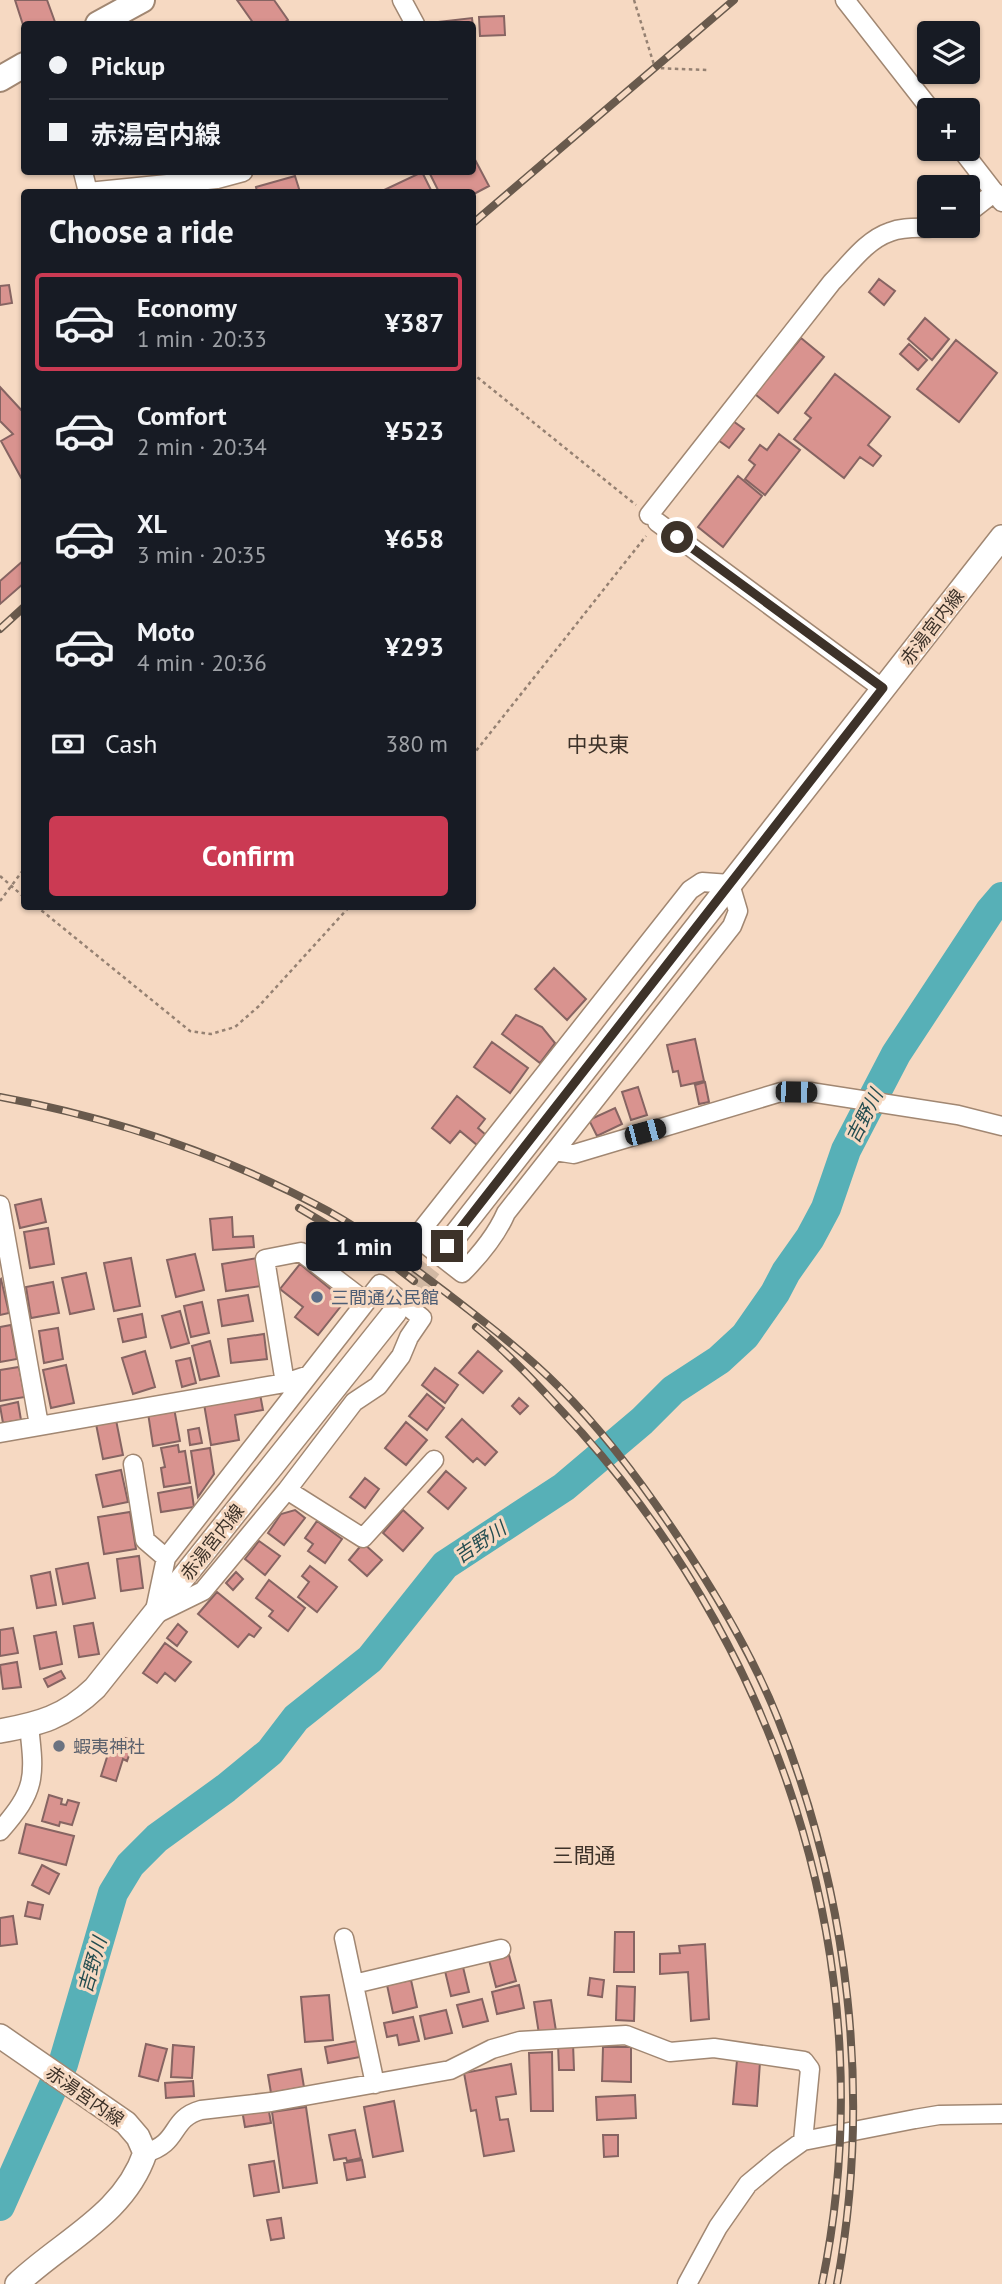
<!DOCTYPE html>
<meta charset="utf-8">
<style>
body{margin:0;font-family:"PT Sans","Noto Sans JP",sans-serif;background:#242831;color:#f1f3f6;height:100vh;display:flex;flex-direction:column;font-size:26px;white-space:nowrap}
*{box-sizing:border-box;margin:0}
p{font-size:23px;color:#9ea1a6}
.icon{flex:none;width:38px;height:38px;fill:none;stroke:currentColor;stroke-width:2;stroke-linecap:round;stroke-linejoin:round}
.map{position:relative;flex:1;overflow:hidden}
.side{position:absolute;left:21px;top:189px;width:455px;height:721px;display:flex;flex-direction:column;background:#171b24;border-radius:7px;box-shadow:0 2px 5px #0004}
.side>*{flex:none}
.top-card{position:absolute;left:21px;top:21px;width:455px;height:154px;border-radius:7px;box-shadow:0 2px 5px #0004;display:grid;align-content:center;height:154px;padding:0 28px;background:#171b24}
.controls{position:absolute;left:917px;top:21px;display:grid;gap:14px}
.controls a{display:grid;place-items:center;width:63px;height:63px;border-radius:7px;background:#171b24;box-shadow:0 2px 5px #0004;font-size:35px}
.end{position:absolute;width:32px;height:32px;margin:-16px;border:9px solid #3d3229;background:#fff;box-shadow:0 0 0 4px #fff}
.from{border-radius:50%}
.bubble{position:absolute;height:49px;border-radius:7px;background:#171b24;box-shadow:0 2px 5px #0004;font-size:23px;font-weight:700;line-height:49px;text-align:center}
.car{position:absolute;width:21px;height:42px;margin:-21px -10px;border-radius:9px;box-shadow:0 0 5px 2px #0007;background:linear-gradient(#222 24%,#8ab4d8 0 40%,#222 0 76%,#8ab4d8 0 86%,#222 0)}
.top-card b{display:flex;align-items:center;gap:24px;height:66px;font-size:26px}
.top-card b+b{border-top:2px solid #363941}
.top-card i{width:18px;height:18px;background:#f1f3f6}
ul{padding:0;list-style:none}
li{display:flex;align-items:center;gap:21px;height:98px;margin:0 14px 10px;padding:0 14px;border:4px solid transparent;border-radius:7px}
li div{flex:1}
li b{display:block;font-size:26px}
li em{font-style:normal;font-weight:700}
li.on{border-color:#cb3a53}
li>.icon{width:63px;height:63px;stroke-width:1.5}
h2{padding:0 28px;font-size:32px;line-height:84px}
.pay{display:flex;align-items:center;gap:18px;height:77px;padding:0 28px;font-size:26px}
.pay p{margin-inline-start:auto}
.cta{display:flex;gap:14px;margin-top:auto;padding:14px 28px}
.cta a{flex:1;height:80px;border-radius:7px;background:#cb3a53;color:#fff;font-size:28px;font-weight:700;line-height:80px;text-align:center}
.map>svg:first-child{display:block}
.lines{fill:none;stroke-linecap:round;stroke-linejoin:round}
.river{stroke:#57b0b7;stroke-width:30}
.building{fill:#d9938f;stroke:#866462;stroke-width:2}
.major-tunnel{stroke:#d1b8a3;stroke-width:23;stroke-dasharray:23 11;stroke-linecap:butt}
.minor-casing{stroke:#a18772;stroke-width:21}
.major-casing{stroke:#a18772;stroke-width:26}
.highway-casing{stroke:#a18772;stroke-width:28}
.path{stroke:#958172;stroke-width:2.5;stroke-dasharray:3.5 3.5;stroke-linecap:butt}
.minor{stroke:#fff;stroke-width:18}
.major{stroke:#fff;stroke-width:23}
.highway{stroke:#fff;stroke-width:24}
.rail-casing{stroke:#695a4d;stroke-width:8}
.rail{stroke:#f6d9c2;stroke-width:5;stroke-dasharray:16;stroke-linecap:butt}
.route{stroke:#3d3229;stroke-width:9}
.service-dot{fill:#5c6f8a;stroke:#f6d9c2;stroke-width:2.5}
.worship-dot{fill:#6b7280;stroke:#f6d9c2;stroke-width:2.5}
.labels{text-anchor:middle;dominant-baseline:central;stroke-width:6;stroke-linejoin:round;paint-order:stroke}
.street-label{font-size:18px;fill:#3d3229;stroke:#f6d9c2}
.service-label{font-size:18px;fill:#4e5e75;stroke:#f6d9c2;text-anchor:start}
.worship-label{font-size:18px;fill:#5b616d;stroke:#f6d9c2;text-anchor:start}
.water-label{font-size:19px;font-style:italic;fill:#244d50;stroke:#f6d9c2}
.quarter-label{font-size:21px;fill:#3d3229;stroke:#f6d9c2}
</style>
<div class="map">
<svg width="1002" height="2284" viewBox="0 0 1002 2284">
<rect width="100%" height="100%" fill="#f6d9c2"/>
<g class="lines">
<path class="river" d="M0,2206L63,2064L113,1893L130,1865L157,1838L226,1788L270,1752L296,1718L370,1659L445,1565L564,1487L642,1421L673,1390L719,1360L745,1336L775,1293L786,1272L810,1238L826,1208L846,1150L896,1054L990,911L1002,897"/>
</g>
<path class="building" d="M15,0H47L55,22L48,24H24V28Z
M237,0H274L288,20L282,24H254Z
M504,16L505,35L480,36L479,17Z
M472,18L475,44L472,45V24H439V22Z
M472,154L489,186L472,195V192H439L430,174L435,172H472Z
M422,172L432,192H380Z
M295,176L300,192H257L256,187Z
M879,279L895,291L884,305L869,292Z
M9,285L12,303L0,305V286Z
M925,318L949,339L932,360L908,339Z
M801,338L824,357L778,413L755,394Z
M956,340L997,373L959,422L917,389Z
M909,344L927,360L918,370L900,354Z
M835,374L890,417L868,445L881,456L873,466L860,457L844,478L794,439L811,418L805,413Z
M0,387L24,413V483L1,441L13,434L0,421Z
M733,421L744,429L729,448L718,440Z
M779,434L800,450L765,495L745,479L755,465L749,460L760,445L767,450Z
M738,476L762,496L723,547L698,527Z
M24,560V583L0,604V581Z
M554,968L586,999L567,1020L535,989Z
M516,1015L542,1027L555,1043L540,1063L502,1034Z
M695,1039L704,1081L681,1086L678,1071L673,1072L667,1045Z
M492,1042L528,1068L510,1093L474,1067Z
M705,1082L709,1102L699,1104L695,1085Z
M638,1087L647,1115L631,1120L622,1092Z
M457,1096L485,1119L478,1128L486,1135L477,1145L460,1131L450,1143L432,1128Z
M615,1108L622,1124L597,1136L589,1120Z
M41,1199L46,1222L20,1228L15,1205Z
M232,1217L233,1237L253,1236L254,1247L213,1250L210,1219Z
M48,1228L54,1264L30,1268L24,1232Z
M195,1254L204,1290L176,1297L167,1260Z
M131,1258L140,1306L114,1311L104,1263Z
M258,1258L262,1286L226,1291L222,1264Z
M300,1264L345,1301L318,1335L295,1317L303,1307L280,1289Z
M86,1273L94,1309L70,1314L62,1278Z
M1,1279L9,1313L0,1315V1280Z
M53,1282L59,1313L31,1318L26,1287Z
M248,1295L253,1321L222,1326L218,1300Z
M202,1302L209,1333L191,1337L184,1306Z
M180,1311L189,1343L171,1348L162,1316Z
M142,1314L146,1337L123,1342L118,1319Z
M11,1325L17,1359L0,1362V1327Z
M58,1328L63,1359L44,1363L39,1331Z
M264,1334L267,1359L231,1363L228,1339Z
M210,1341L219,1376L200,1380L192,1346Z
M145,1351L155,1387L133,1394L122,1358Z
M478,1351L502,1371L483,1393L459,1373Z
M190,1358L196,1383L182,1387L176,1361Z
M66,1365L74,1403L51,1408L43,1370Z
M19,1367L25,1397L0,1401V1370Z
M435,1368L458,1385L445,1403L422,1385Z
M260,1394L263,1410L235,1415L239,1440L211,1445L204,1404Z
M427,1394L444,1408L427,1430L409,1416Z
M519,1398L528,1406L520,1414L512,1406Z
M18,1402L21,1420L3,1423L0,1406Z
M174,1408L180,1441L153,1446L148,1413Z
M462,1419L497,1452L485,1465L477,1458L473,1462L446,1437Z
M116,1420L123,1455L103,1459L96,1424Z
M406,1422L427,1440L406,1465L385,1448Z
M199,1428L202,1443L190,1445L188,1430Z
M178,1445L179,1452L185,1451L190,1483L164,1487L161,1468L165,1467L161,1448Z
M210,1448L214,1474L198,1497L191,1451Z
M121,1470L128,1502L103,1507L96,1475Z
M446,1471L466,1488L448,1509L428,1492Z
M365,1478L379,1489L365,1508L350,1497Z
M191,1487L194,1507L161,1512L158,1493Z
M295,1510L305,1518L284,1545L268,1533L281,1514Z
M403,1510L423,1528L403,1551L383,1533Z
M130,1512L136,1549L104,1554L98,1517Z
M317,1521L342,1539L325,1563L308,1551L313,1544L305,1538Z
M259,1541L280,1556L265,1575L245,1559Z
M363,1543L382,1560L367,1576L349,1560Z
M139,1556L143,1588L121,1591L117,1559Z
M88,1563L95,1598L63,1604L56,1569Z
M310,1566L337,1587L317,1612L298,1597L309,1582L302,1576Z
M50,1572L56,1605L37,1608L31,1576Z
M236,1572L243,1579L233,1590L226,1583Z
M269,1580L305,1608L288,1631L269,1616L273,1611L256,1598Z
M217,1592L261,1628L254,1637L249,1634L238,1647L198,1614Z
M93,1623L99,1654L79,1657L74,1626Z
M178,1624L187,1632L177,1646L167,1638Z
M13,1628L18,1653L0,1656V1630Z
M56,1632L62,1664L40,1669L34,1636Z
M165,1643L191,1662L175,1681L165,1673L157,1683L143,1673Z
M17,1662L21,1687L3,1689L0,1665Z
M61,1671L65,1678L48,1687L44,1679Z
M122,1737L134,1741L127,1761L123,1759L116,1781L101,1776L108,1754L115,1756Z
M49,1795L62,1799L61,1804L66,1805L68,1800L79,1803L72,1825L60,1822L59,1826L42,1821Z
M26,1824L74,1836L66,1865L19,1853Z
M42,1865L59,1874L49,1894L32,1885Z
M28,1902L43,1905L40,1919L25,1916Z
M13,1916L17,1944L0,1946V1918Z
M615,1932H634V1972H614Z
M705,1944L709,2019L691,2021L688,1972L660,1974V1954L680,1953L679,1946Z
M509,1955L516,1981L496,1987L489,1960Z
M463,1967L469,1992L451,1996L445,1971Z
M590,1978L604,1980L602,1997L588,1995Z
M411,1980L417,2007L393,2013L387,1985Z
M519,1985L524,2008L497,2014L492,1992Z
M617,1986L635,1987L634,2021L616,2020Z
M329,1995L333,2040L305,2042L301,1997Z
M482,1999L488,2021L463,2027L457,2005Z
M551,2000L556,2031L539,2034L534,2002Z
M446,2010L452,2033L425,2039L420,2016Z
M413,2017L419,2041L399,2045L397,2035L387,2037L384,2023Z
M357,2041L360,2057L328,2063L325,2047Z
M573,2043L574,2070H559L558,2044Z
M146,2044L167,2049L158,2081L139,2076Z
M173,2045L194,2047L192,2078L171,2077Z
M603,2047H631V2082L602,2081Z
M552,2052L553,2111H531L529,2053Z
M737,2060L760,2062L757,2106L733,2104Z
M511,2064L516,2094L496,2097L500,2120L508,2119L514,2151L484,2156L476,2110L471,2111L464,2073Z
M301,2069L304,2087L271,2093L268,2075Z
M193,2081L194,2096L166,2098L165,2083Z
M635,2095L636,2118L597,2120L596,2097Z
M394,2101L403,2151L373,2157L364,2107Z
M268,2106L271,2123L245,2127L242,2110Z
M306,2107L317,2183L283,2188L272,2112Z
M355,2130L361,2158L347,2161L346,2158L334,2160L329,2135Z
M603,2135H618V2156L604,2157Z
M362,2160L365,2177L347,2180L344,2163Z
M274,2161L279,2192L254,2196L249,2165Z
M281,2218L284,2238L271,2240L267,2220Z"/>
<g class="lines">
<path class="major-tunnel" d="M395,1312L447,1246"/>
<defs>
<path id="minor" d="M402,0L415,24
M845,0L931,110
M961,149L1002,202
M83,172L88,192
M88,192L217,179L243,172
M968,213L995,192
M649,515L832,282C849,265 866,240 890,232C907,225 927,230 944,226
M657,522L883,689
M702,882L730,884L738,911L732,926L506,1213C496,1236 480,1255 462,1273L416,1237L690,890Z
M555,1151L574,1154L781,1092H810L958,1115L1002,1126
M0,1205L39,1425
M380,1284L422,1318L409,1337L401,1356L378,1386L354,1402L287,1490L203,1591L154,1615L166,1558Z
M285,1383L265,1259L301,1252L365,1301
M0,1433L285,1383L309,1375
M133,1464L145,1540L166,1558
M287,1490L363,1538L434,1460
M0,1831C36,1790 35,1778 29,1726
M344,1938L375,2084
M354,1984L501,1949
M145,2153C181,2143 169,2119 201,2110L271,2102L450,2070L492,2049L520,2041L626,2035L670,2052L714,2048L804,2061L810,2069L803,2141
M687,2284L718,2227L748,2184L778,2159L803,2141L915,2119L939,2115L1002,2114"/>
<path id="major" d="M447,1246L1002,537
M0,1731C39,1724 65,1717 95,1688L395,1312
M0,2036L126,2123L138,2137L145,2153C124,2215 62,2241 17,2284"/>
<path id="highway" d="M98,24L142,0
M0,79L24,65"/>
</defs>
<use href="#minor" class="minor-casing"/>
<use href="#major" class="major-casing"/>
<use href="#highway" class="highway-casing"/>
<path class="path" d="M634,0L655,68L707,70
M472,373L636,505
M472,756L646,536
M0,876L24,897
M0,901L24,869
M36,906L190,1031L211,1034L235,1027L259,1006L350,906"/>
<use href="#minor" class="minor"/>
<use href="#major" class="major"/>
<use href="#highway" class="highway"/>
<defs>
<path id="rail" d="M472,224L734,0
M0,629L24,607
M0,1097C113,1118 227,1156 328,1211C371,1235 410,1265 448,1294C487,1324 525,1353 560,1388C604,1432 642,1483 676,1534C715,1592 752,1654 778,1719C849,1897 872,2095 837,2284
M299,1208L388,1261L414,1281
M476,1327C515,1359 548,1396 582,1433C787,1664 885,1979 822,2284"/>
</defs>
<use href="#rail" class="rail-casing"/>
<use href="#rail" class="rail"/>
</g>
<g class="lines">
<path class="route" d="M447,1246L883,688L677,537"/>
</g>
<circle class="service-dot" cx="317" cy="1297" r="7"/>
<circle class="worship-dot" cx="59" cy="1746" r="7"/>
<g class="labels">
<g class="street-label">
<text transform="translate(932 627) rotate(-52)">赤湯宮内線</text>
<text transform="translate(212 1542) rotate(-52)">赤湯宮内線</text>
<text transform="translate(85 2096) rotate(35)">赤湯宮内線</text>
</g>
<g class="service-label">
<text x="331" y="1297">三間通公民館</text>
</g>
<g class="worship-label">
<text x="73" y="1746">蝦夷神社</text>
</g>
<g class="water-label">
<text transform="translate(864 1116) rotate(-63)">吉野川</text>
<text transform="translate(480 1542) rotate(-34)">吉野川</text>
<text transform="translate(92 1965) rotate(-74)">吉野川</text>
</g>
<g class="quarter-label">
<text x="598" y="744">中央東</text>
<text x="584" y="1855">三間通</text>
</g>
</g>
</svg>
<div class="controls">
<a><svg class="icon" aria-label="layers" viewBox="0 0 24 24"><path d="M12 4l9 5-9 5-9-5zM3 14l9 5 9-5"/></svg></a>
<a>+</a>
<a>−</a>
</div>
<i class="end from" style="left:677px;top:537px"></i>
<i class="end" style="left:447px;top:1246px"></i>
<div class="bubble" style="left:306px;top:1222px;width:116px">1 min</div>
<i class="car" style="left:796px;top:1092px;rotate:91deg"></i>
<i class="car" style="left:645px;top:1132px;rotate:75deg"></i>
<div class="top-card">
<b><i class="from"></i>Pickup</b>
<b><i></i>赤湯宮内線</b>
</div>
<section class="side">
<h2>Choose a ride</h2>
<ul>
<li class="on"><svg class="icon" aria-label="car" viewBox="0 0 24 24"><path d="M5 17H2v-5l4-1 3-4h7l3 4 3 1v5h-3M9 17h6M6 11h13"/><circle cx="7" cy="17" r="2"/><circle cx="17" cy="17" r="2"/></svg><div><b>Economy</b><p>1 min · 20:33</p></div><em>¥387</em></li>
<li><svg class="icon" aria-label="car" viewBox="0 0 24 24"><path d="M5 17H2v-5l4-1 3-4h7l3 4 3 1v5h-3M9 17h6M6 11h13"/><circle cx="7" cy="17" r="2"/><circle cx="17" cy="17" r="2"/></svg><div><b>Comfort</b><p>2 min · 20:34</p></div><em>¥523</em></li>
<li><svg class="icon" aria-label="car" viewBox="0 0 24 24"><path d="M5 17H2v-5l4-1 3-4h7l3 4 3 1v5h-3M9 17h6M6 11h13"/><circle cx="7" cy="17" r="2"/><circle cx="17" cy="17" r="2"/></svg><div><b>XL</b><p>3 min · 20:35</p></div><em>¥658</em></li>
<li><svg class="icon" aria-label="car" viewBox="0 0 24 24"><path d="M5 17H2v-5l4-1 3-4h7l3 4 3 1v5h-3M9 17h6M6 11h13"/><circle cx="7" cy="17" r="2"/><circle cx="17" cy="17" r="2"/></svg><div><b>Moto</b><p>4 min · 20:36</p></div><em>¥293</em></li>
</ul>
<div class="pay"><svg class="icon" aria-label="cash" viewBox="0 0 24 24"><path d="M3 7h18v10H3z"/><circle cx="12" cy="12" r="2"/></svg>Cash<p>380 m</p></div>
<div class="cta"><a>Confirm</a></div>
</section>
</div>
